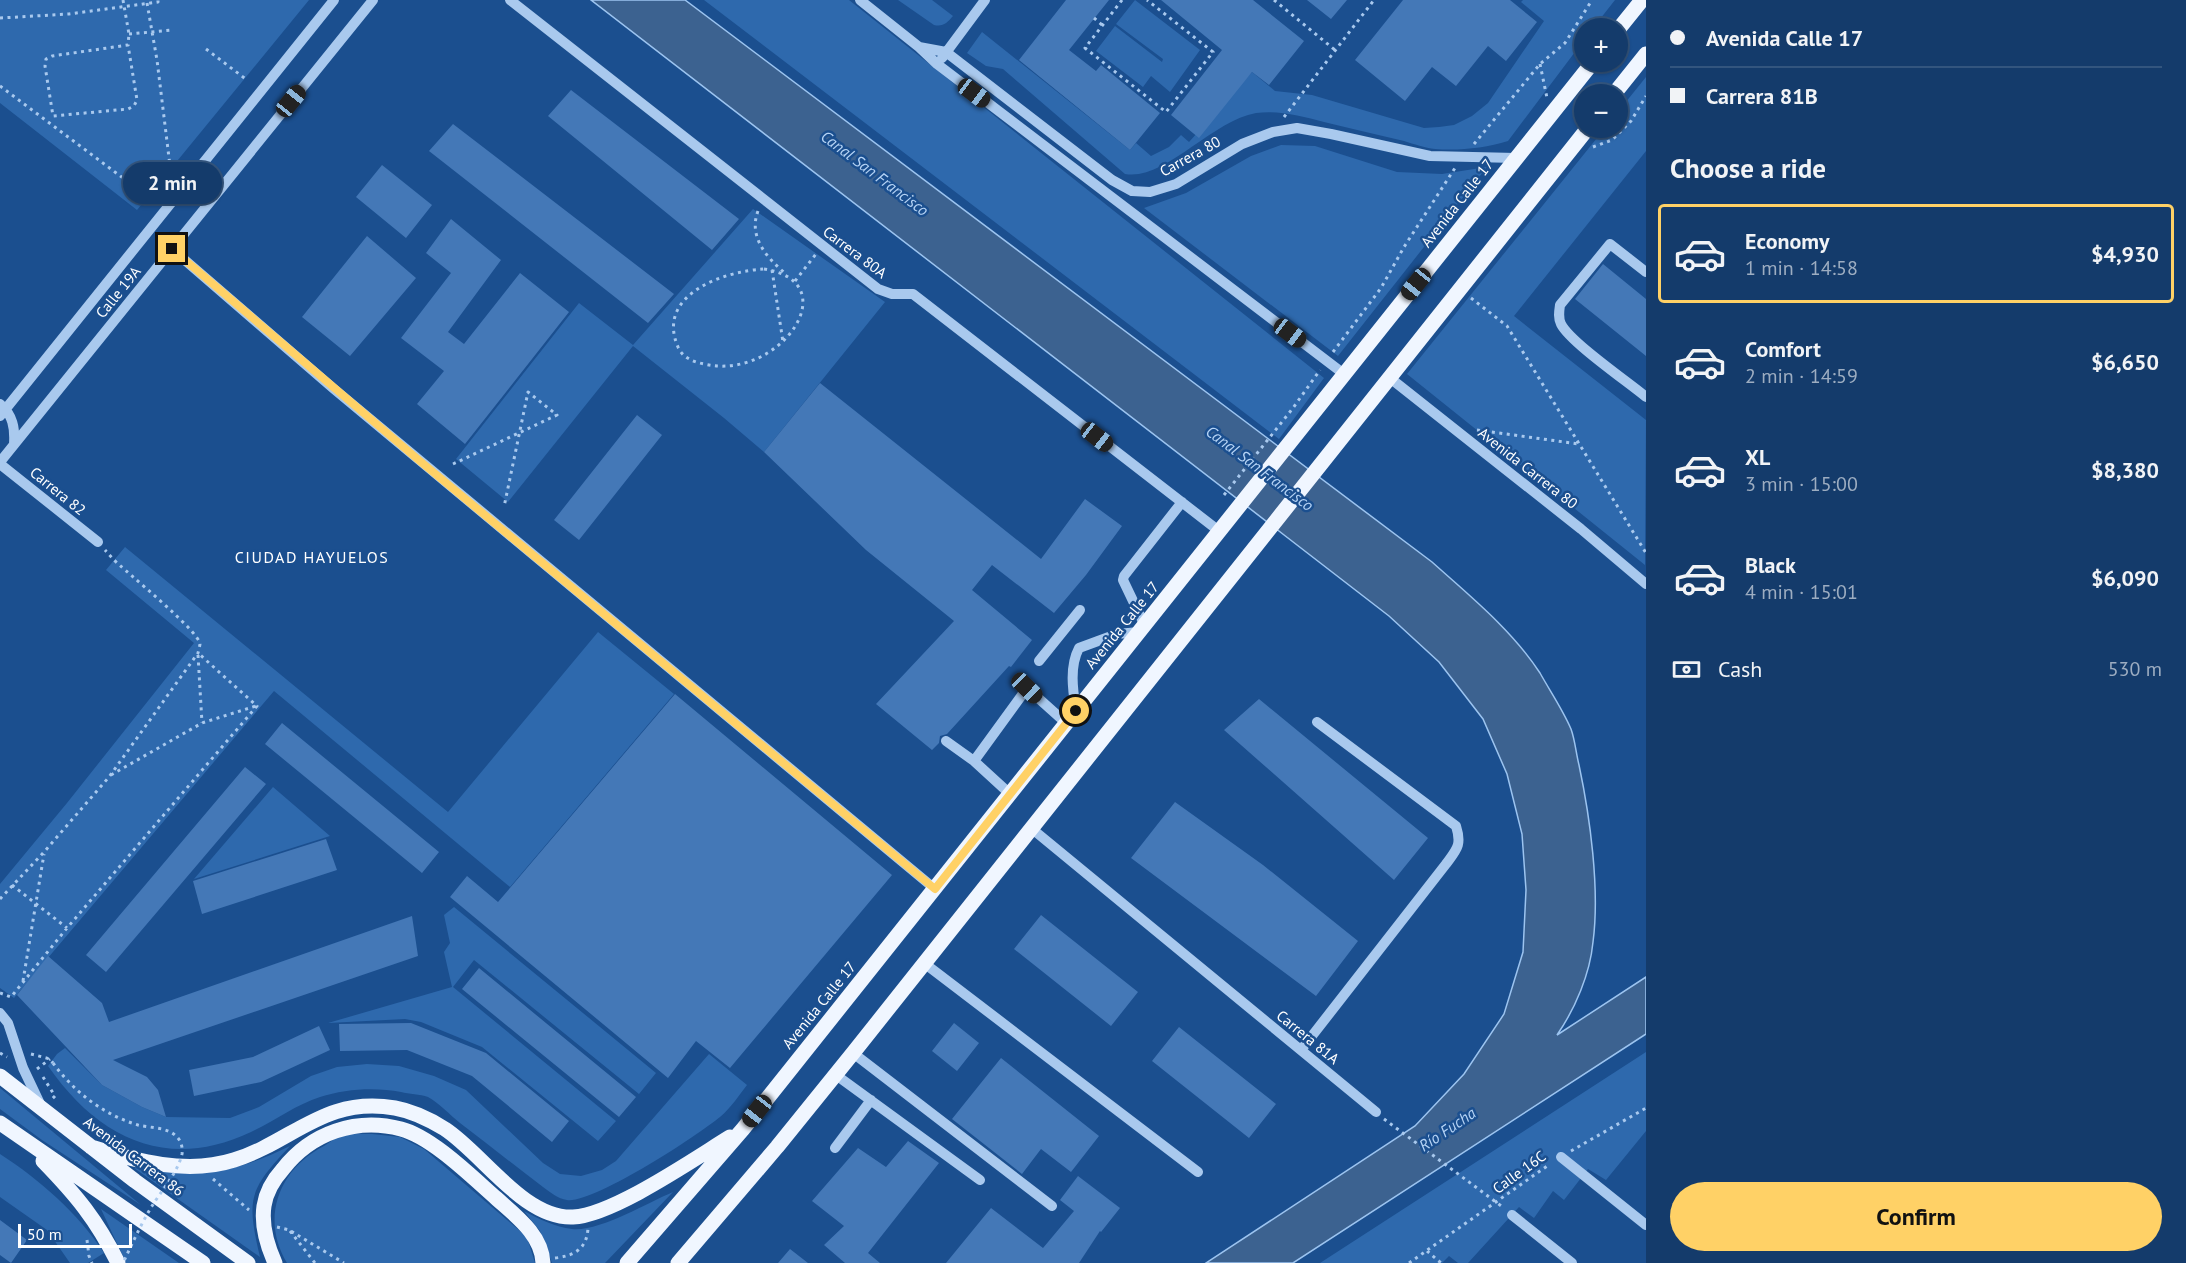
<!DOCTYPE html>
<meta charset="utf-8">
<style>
body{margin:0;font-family:"PT Sans",sans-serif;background:#214673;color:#f1f3f6;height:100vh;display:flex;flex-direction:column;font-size:22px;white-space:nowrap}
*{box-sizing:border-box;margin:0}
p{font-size:20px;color:#9dadc1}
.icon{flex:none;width:33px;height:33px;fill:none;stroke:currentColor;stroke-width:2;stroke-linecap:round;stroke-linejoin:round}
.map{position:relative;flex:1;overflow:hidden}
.drawer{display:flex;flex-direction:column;background:#143b6b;width:540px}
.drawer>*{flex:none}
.guide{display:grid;align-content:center;height:132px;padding:0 24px;background:#143b6b}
.controls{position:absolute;left:1574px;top:18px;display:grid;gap:12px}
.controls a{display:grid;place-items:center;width:54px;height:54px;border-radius:50%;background:#143b6b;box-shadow:0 2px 4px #0004,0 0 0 2px #33557e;font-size:30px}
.scale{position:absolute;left:18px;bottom:15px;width:114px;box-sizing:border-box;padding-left:6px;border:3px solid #fff;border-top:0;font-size:16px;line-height:21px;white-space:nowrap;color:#fff;-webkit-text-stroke:4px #1b4f8f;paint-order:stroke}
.end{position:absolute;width:27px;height:27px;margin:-14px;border:8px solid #ffd166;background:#111;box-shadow:0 0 0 3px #111}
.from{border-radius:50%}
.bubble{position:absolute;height:42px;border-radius:21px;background:#143b6b;box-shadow:0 2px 4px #0004,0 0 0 2px #33557e;font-size:20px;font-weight:700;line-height:42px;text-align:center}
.car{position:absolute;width:18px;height:36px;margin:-18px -9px;border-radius:8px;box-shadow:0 0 4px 2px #0007;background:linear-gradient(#222 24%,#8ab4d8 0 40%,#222 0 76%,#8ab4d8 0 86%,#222 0)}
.guide b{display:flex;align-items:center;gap:21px;height:57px;font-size:22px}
.guide b+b{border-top:2px solid #33557e}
.guide i{width:15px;height:15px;background:#f1f3f6}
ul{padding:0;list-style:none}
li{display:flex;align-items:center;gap:18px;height:99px;margin:0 12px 9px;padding:0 12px;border:3px solid transparent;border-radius:6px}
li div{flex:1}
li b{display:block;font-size:22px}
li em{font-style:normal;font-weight:700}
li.selected{border-color:#ffd166}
li>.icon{width:54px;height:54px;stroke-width:1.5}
h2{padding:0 24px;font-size:27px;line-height:72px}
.pay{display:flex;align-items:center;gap:15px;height:66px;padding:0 24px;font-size:22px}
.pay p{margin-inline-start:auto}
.button{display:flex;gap:12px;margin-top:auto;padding:12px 24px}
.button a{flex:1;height:69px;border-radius:36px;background:#ffd166;color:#111;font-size:24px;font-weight:700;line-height:69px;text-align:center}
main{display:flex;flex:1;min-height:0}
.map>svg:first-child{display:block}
.green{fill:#2e69ad}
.water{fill:#3c6290;stroke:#9cc4f0;stroke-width:1.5}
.building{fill:#4478b7}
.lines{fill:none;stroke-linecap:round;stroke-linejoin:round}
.path{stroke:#a9c9ee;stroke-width:3;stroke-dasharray:3 4.5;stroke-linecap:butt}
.minor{stroke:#a9c9ee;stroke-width:10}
.major{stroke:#f0f6ff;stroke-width:15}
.path-bridge{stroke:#a9c9ee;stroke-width:3;stroke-dasharray:3 4.5;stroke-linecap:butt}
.route{stroke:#ffd166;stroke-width:8}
.labels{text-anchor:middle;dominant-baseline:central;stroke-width:5;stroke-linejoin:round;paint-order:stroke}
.street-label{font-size:15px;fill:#fff;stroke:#1b4f8f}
.water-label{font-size:16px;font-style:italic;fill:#b5d3f5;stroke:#1b4f8f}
.neighbourhood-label{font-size:16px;letter-spacing:1.5px;fill:#fff;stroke:#1b4f8f}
</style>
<main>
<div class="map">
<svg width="1646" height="1263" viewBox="0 0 1646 1263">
<rect width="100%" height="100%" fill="#1b4f8f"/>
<path class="green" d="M0,0H309L137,210L0,103Z
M704,0H849L1324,378L1279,439Z
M898,0H932L953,16C947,23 943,27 934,25Z
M1135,0L1200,50L1170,92L1151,76L1143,87L1096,51L1115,26L1162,62L1163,59L1116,24Z
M1523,0H1615L1593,28H1584V40L1508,141C1485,148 1459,151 1435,149C1425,148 1414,144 1404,141C1377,135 1350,128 1324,122C1302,116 1278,110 1256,113C1211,121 1165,181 1125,174L1003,69L986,66L967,53L982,32L1130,150L1136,143L1151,156L1169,147L1181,135L1189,142L1252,72L1275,91L1312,95L1424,128L1439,127L1454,125L1472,116L1488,103L1544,21L1521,2Z
M1646,77V151L1514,316L1646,420L1645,565L1407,374L1605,128H1617V113Z
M1281,145L1315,146L1397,172L1442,174L1487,167L1338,356L1144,208L1186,193L1251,156Z
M753,209L885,302L764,452L724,418L633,346L508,502L456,459L579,303L633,345Z
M125,547L448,812L598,632L674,694L510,887L274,691L14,998L0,988V884L67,803L194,643L106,570Z
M273,787L330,836L194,879Z
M454,907L656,1073L639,1094L474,960L453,987L616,1121L598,1141L482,1047L421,1022L405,1019L328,1023L452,987L444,952L450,943L444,915Z
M65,1048L102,1085L142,1107L166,1117L230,1118L259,1107L311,1076L337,1067L367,1064L399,1066L434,1076L466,1090L543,1163L560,1174L581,1176L602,1170L616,1161L709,1054L747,1085C739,1095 731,1108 720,1117C697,1136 593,1204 567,1200C558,1199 550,1192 543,1187C515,1166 488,1144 460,1123C450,1115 439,1103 428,1097C420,1094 409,1094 401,1092C375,1087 345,1089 320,1097C297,1104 273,1122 251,1132C167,1172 98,1138 48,1066L57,1054Z
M1646,1052V1131L1606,1180L1588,1169L1564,1200L1553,1191L1534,1218L1519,1207L1468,1263H1458L1449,1256L1442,1263H1320Z
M0,1088L141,1205L42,1140L0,1109Z
M372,1134L400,1137L424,1149L527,1237L535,1263H287C260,1218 279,1169 324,1146C330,1142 338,1136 344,1135C353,1133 364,1134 372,1134Z
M290,1146C249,1190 246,1198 260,1257L134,1168C200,1178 230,1175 290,1146Z
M0,1154C40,1180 78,1213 104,1253L88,1263H70L47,1230L0,1197Z
M673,1192L605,1263H552L540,1231L524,1211C539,1219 555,1227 572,1229C599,1232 647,1203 673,1192Z
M101,1209L179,1263H126Z"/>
<path class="water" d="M591,0H685L1432,562C1470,596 1512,630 1540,673C1550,691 1563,710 1571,729C1575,740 1576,753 1579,765C1590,817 1600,889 1593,942C1590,974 1575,1009 1557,1035L1646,977V1034L1293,1263H1206L1415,1126L1464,1074L1504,1014L1523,952L1526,890L1522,834L1507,774L1483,719L1439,662L1389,616Z"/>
<path class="building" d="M1066,0H1109L1069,50L1096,71L1101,65L1160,113L1130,150L1019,60Z
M1161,0H1253L1304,41L1269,85L1252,72L1199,138L1171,115L1222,50Z
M1307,0H1347L1331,19Z
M1403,0H1510L1537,22L1506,61L1488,46L1456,86L1432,67L1405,101L1355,60Z
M571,90L739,219L712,250L548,116Z
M453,124L674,294L648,323L429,151Z
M382,165L432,205L406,238L356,197Z
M451,219L501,260L448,332L464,344L520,273L569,312L465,444L417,404L444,371L401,338L451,273L426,253Z
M367,236L416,278L350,356L302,317Z
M1603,264L1646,299V356L1575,299Z
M820,383L1041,559L1085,499L1122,526L1086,575L1054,613L992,565L972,590L1032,640L1011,667L1009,666L947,734L940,736L939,743L932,750L876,704L954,621L866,550L764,452Z
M637,415L662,435L579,540L554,520Z
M675,694L892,875L730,1068L696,1041L668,1078L450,897L467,876L498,902Z
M1259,699L1428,838L1394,880L1224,730Z
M282,723L439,852L422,873L265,744Z
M245,767L266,784L106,972L86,955Z
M1175,802L1263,865L1358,941L1316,996L1131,858Z
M326,839L337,870L202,914L193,881Z
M1041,915L1138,992L1111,1026L1014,949Z
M412,916L418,956L113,1060L147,1077L158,1090L166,1117L142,1107L102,1085L17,995L48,956L102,1003L109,1022Z
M479,968L636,1097L619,1117L462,989Z
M411,1023L486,1053L569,1121L552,1142L472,1076L407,1050L340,1051L339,1024Z
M954,1023L979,1043L957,1071L932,1051Z
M319,1026L330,1050L261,1082L194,1096L189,1070L253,1057Z
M1179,1027L1276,1104L1249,1138L1152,1061Z
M1001,1058L1099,1136L1071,1172L1041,1149L1022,1174L952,1119Z
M908,1141L939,1163L868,1253L880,1263H845L824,1245L844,1226L812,1201L858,1148L886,1167Z
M1078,1176L1120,1208L1101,1232L1100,1231L1079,1263H946L991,1208L1043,1248L1074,1211L1060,1200Z
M0,1220L27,1240L11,1263L0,1255Z
M790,1249L808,1263H778Z"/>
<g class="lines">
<path class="path" d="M123,0L129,34L128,45L52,56L46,59L45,66L53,116L128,109L134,106L137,100L128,45
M1122,0L1085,48L1166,112L1213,52L1147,0
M1274,0L1335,50
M147,3L157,60L171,174
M0,18L69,14L158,2V0
M1094,18L1102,25
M129,34L173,30
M206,49L247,80
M1540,64L1547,98
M0,86L151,199
M1284,117L1374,0
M1474,144L1540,64L1565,43L1592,0
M1593,147L1612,140L1631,121L1646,96
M758,211C748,237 767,258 786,274
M764,269C849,282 779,382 704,364C693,362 682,357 678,347C655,294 725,271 764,269Z
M772,270L783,342
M795,281L816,254
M1471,298L1507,326L1646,553
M1333,352L1381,288L1404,247L1455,168
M1477,430L1579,444
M453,464L557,415L528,392L504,507
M1224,495L1293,408L1320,370
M198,655L202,723
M111,775L202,723L256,706
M12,885L67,928
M0,899L44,852L109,777L198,653C198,653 200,645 200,644C199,631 126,572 113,559L105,550
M23,981L44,854
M0,993L11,997L67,928L257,706L198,653
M0,1053L7,1057
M31,1054L50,1059L53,1063
M37,1069L50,1059
M43,1077L55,1096L52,1099
M1384,1119L1504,1208
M1571,1151L1646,1108
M213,1179L249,1210
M277,1227L289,1230L344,1263
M290,1231L315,1263
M87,1240L89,1256L92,1263
M1427,1251L1441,1263
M555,1258C574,1256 587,1249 588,1228
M1409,1263L1550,1164"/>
<path class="minor" d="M510,0L878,289L892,294H913L1219,531
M860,0L919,47L937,64L1344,374
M919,47L946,52L1112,180L1132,191L1150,192L1176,184L1242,144L1273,132L1297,128L1331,134L1430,156L1516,158
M942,58L985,0
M172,249L334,389L935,889
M1646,272L1610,244L1560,305C1559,312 1558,318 1561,324C1570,342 1628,382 1646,397
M1390,378L1581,529L1646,584
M0,404C13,415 15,428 14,444
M0,416L334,0
M0,462L373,0
M0,464L98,542
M1145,626L1123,580L1124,576L1182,502
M1039,661L1080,610
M1076,711C1073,691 1069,667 1079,648L1117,634L1139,632
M946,741L974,761L1010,794
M974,761L1027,688L1066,723
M1031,828L1376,1112
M924,963L1198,1172
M0,1013L8,1023L23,1068L41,1106
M1301,1050L1446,864C1457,849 1462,845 1456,826L1317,722
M853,1053L1052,1206
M836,1075L980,1180
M835,1148L871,1100
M1561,1157L1646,1225
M1512,1215L1572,1263"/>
<path class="major" d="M1617,31L1642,0
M1614,94L1646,54
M0,1076L135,1181L248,1263
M0,1123L203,1263
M91,1147C136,1161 187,1175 234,1160C294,1141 324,1096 395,1108C412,1111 429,1119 445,1129C483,1154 524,1219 573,1217C613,1215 694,1159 730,1137
M43,1161C76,1195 97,1220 118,1263
M275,1263C267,1245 261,1226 264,1206C266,1192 274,1179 283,1169C311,1133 356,1117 401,1129C432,1137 472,1177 496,1198C516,1216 542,1235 543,1263
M627,1263L743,1129L1593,62
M678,1263L777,1147L853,1053L1588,128"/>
<path class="path-bridge" d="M53,1063C74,1092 104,1115 138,1125C150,1128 168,1127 177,1137C181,1141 183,1148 182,1154C178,1172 162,1190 152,1206C141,1224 132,1244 123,1263"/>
</g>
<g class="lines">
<path class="route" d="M172,249L421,462L935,889L1076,711"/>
</g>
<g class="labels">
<g class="street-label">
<text transform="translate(1190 156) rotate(-29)">Carrera 80</text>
<text transform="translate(1457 203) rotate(-52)">Avenida Calle 17</text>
<text transform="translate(855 252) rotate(37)">Carrera 80A</text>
<text transform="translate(118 292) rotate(-51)">Calle 19A</text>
<text transform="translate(1528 468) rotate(38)">Avenida Carrera 80</text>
<text transform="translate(58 491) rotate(39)">Carrera 82</text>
<text transform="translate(1122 625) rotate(-51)">Avenida Calle 17</text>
<text transform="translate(819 1005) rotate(-51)">Avenida Calle 17</text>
<text transform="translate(1308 1037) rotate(39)">Carrera 81A</text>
<text transform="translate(134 1156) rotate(37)">Avenida Carrera 86</text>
<text transform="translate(1519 1172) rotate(-36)">Calle 16C</text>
</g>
<g class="water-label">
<text transform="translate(875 173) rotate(37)">Canal San Francisco</text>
<text transform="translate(1260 468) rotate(37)">Canal San Francisco</text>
<text transform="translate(1447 1129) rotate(-34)">Río Fucha</text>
</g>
<g class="neighbourhood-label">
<text x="312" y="557">CIUDAD HAYUELOS</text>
</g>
</g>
</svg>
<div class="controls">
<a>+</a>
<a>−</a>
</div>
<div class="scale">50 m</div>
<i class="end from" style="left:1076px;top:711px"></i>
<i class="end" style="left:172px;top:249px"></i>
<div class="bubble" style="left:123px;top:162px;width:99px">2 min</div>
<i class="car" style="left:974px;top:93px;rotate:127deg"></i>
<i class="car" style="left:291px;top:101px;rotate:39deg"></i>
<i class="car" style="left:1416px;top:284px;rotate:219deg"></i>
<i class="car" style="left:1290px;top:333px;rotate:127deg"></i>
<i class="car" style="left:1097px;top:437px;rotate:128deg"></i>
<i class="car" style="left:1027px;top:688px;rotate:134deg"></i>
<i class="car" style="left:757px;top:1111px;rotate:218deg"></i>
</div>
<section class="drawer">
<div class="guide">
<b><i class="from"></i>Avenida Calle 17</b>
<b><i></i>Carrera 81B</b>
</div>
<h2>Choose a ride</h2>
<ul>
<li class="selected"><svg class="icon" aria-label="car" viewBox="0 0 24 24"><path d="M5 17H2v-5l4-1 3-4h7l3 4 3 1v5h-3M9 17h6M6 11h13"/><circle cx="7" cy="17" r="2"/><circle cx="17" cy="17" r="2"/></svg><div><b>Economy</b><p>1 min · 14:58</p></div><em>$4,930</em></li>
<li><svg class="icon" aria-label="car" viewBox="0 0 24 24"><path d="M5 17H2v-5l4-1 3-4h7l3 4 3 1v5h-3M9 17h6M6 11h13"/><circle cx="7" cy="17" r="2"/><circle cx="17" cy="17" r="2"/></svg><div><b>Comfort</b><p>2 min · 14:59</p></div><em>$6,650</em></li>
<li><svg class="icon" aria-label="car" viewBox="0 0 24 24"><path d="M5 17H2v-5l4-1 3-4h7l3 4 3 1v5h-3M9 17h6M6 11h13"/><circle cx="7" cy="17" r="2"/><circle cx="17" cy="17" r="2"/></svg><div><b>XL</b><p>3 min · 15:00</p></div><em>$8,380</em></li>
<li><svg class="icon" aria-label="car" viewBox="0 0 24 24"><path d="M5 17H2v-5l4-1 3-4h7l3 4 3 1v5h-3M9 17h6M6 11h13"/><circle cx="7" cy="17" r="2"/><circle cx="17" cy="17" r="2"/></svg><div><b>Black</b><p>4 min · 15:01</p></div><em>$6,090</em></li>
</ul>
<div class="pay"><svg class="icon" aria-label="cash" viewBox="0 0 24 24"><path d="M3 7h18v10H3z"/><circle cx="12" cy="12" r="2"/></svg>Cash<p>530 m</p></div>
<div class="button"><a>Confirm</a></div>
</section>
</main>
